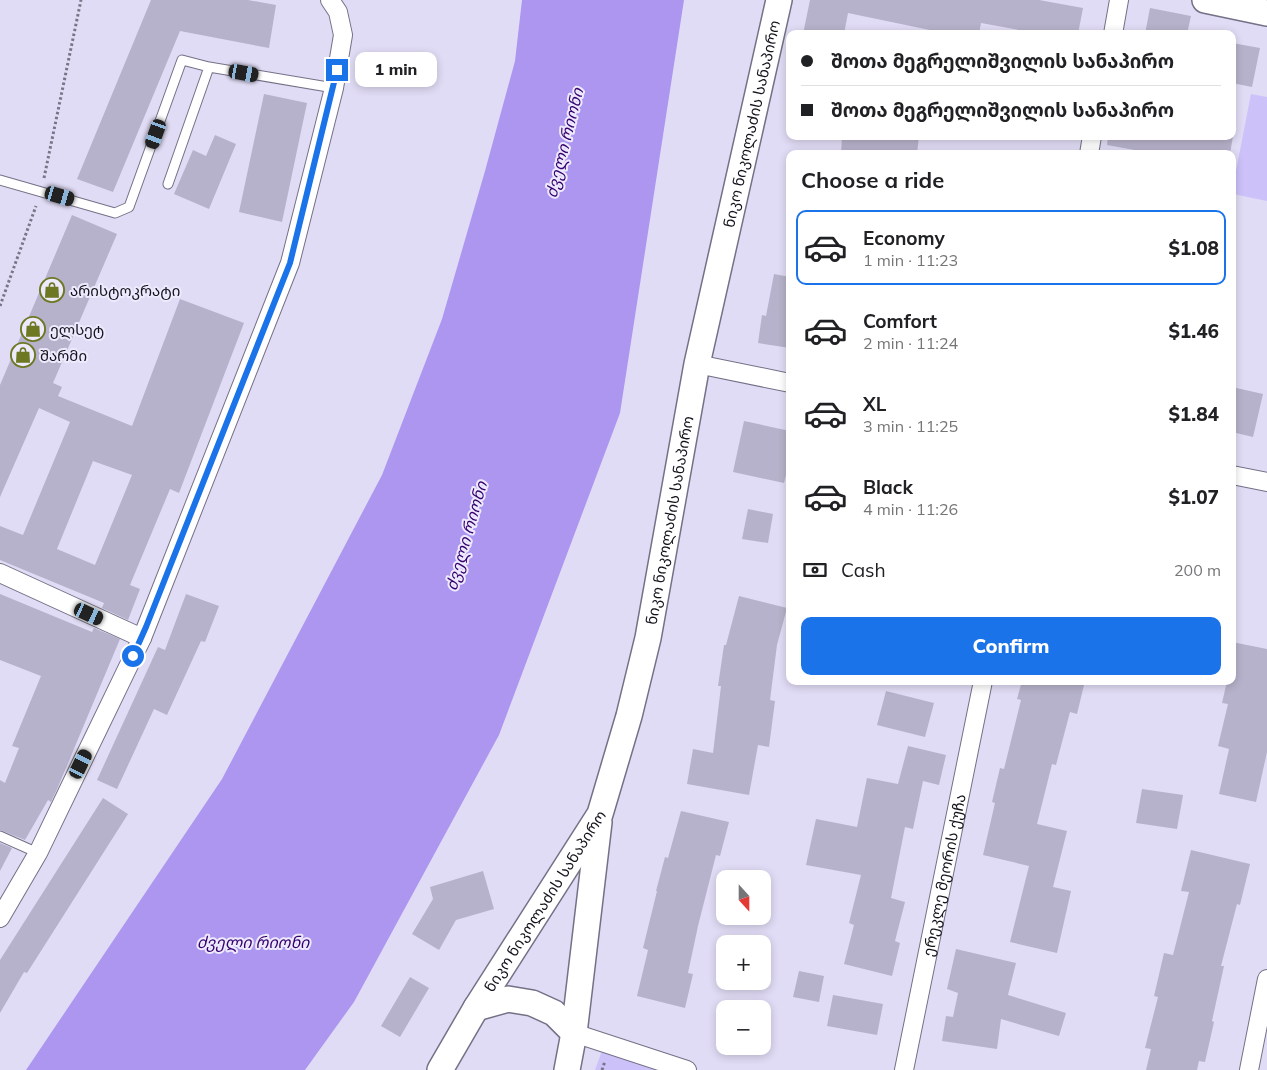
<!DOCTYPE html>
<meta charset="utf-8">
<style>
body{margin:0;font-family:Mulish,"Noto Sans Georgian",sans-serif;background:#f6f6f6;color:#202124;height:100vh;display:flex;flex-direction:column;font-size:19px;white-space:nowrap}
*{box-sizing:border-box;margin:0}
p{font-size:16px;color:#757577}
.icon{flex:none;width:28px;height:28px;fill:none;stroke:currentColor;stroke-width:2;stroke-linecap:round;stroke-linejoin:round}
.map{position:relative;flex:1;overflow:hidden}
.sheet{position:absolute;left:786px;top:150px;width:450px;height:535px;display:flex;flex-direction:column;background:#fff;border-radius:10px;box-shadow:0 2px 8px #0003}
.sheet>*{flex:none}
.guide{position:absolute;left:786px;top:30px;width:450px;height:110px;border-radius:10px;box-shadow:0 2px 8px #0003;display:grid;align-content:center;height:110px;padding:0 15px;background:#fff}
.needle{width:32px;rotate:159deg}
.buttons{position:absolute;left:716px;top:870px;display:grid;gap:10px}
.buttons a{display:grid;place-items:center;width:55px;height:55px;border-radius:10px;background:#fff;box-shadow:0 2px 8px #0003;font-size:25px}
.end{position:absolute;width:22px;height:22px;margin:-11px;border:6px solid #1a73e8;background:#fff;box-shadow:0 0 0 2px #fff}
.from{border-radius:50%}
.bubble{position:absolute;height:35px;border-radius:10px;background:#fff;box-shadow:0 2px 8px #0003;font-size:16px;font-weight:800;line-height:35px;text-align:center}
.car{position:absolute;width:15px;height:30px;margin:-15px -8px;border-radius:6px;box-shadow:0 0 4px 1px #0007;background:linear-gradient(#222 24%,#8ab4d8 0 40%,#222 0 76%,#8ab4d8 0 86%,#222 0)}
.guide b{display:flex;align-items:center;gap:18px;height:48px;font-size:19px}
.guide b+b{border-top:1px solid #e0e0e0}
.guide i{width:12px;height:12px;background:#202124}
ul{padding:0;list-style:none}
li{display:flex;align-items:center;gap:15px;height:75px;margin:0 10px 8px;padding:0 5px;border:2px solid transparent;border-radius:10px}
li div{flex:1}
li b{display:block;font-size:19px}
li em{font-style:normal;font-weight:800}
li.active{border-color:#1a73e8}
li>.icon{width:45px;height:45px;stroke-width:1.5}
h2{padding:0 15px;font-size:22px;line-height:60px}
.pay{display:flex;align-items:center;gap:12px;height:55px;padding:0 15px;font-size:19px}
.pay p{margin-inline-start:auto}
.button{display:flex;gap:10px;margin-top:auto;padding:10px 15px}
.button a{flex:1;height:58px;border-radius:10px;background:#1a73e8;color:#fff;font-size:20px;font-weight:800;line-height:58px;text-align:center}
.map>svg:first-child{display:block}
.green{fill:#cdc1fa}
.water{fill:#ad96ef}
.building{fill:#b7b2cb;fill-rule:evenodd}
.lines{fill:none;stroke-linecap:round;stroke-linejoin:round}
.lane-casing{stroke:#747086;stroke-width:11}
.street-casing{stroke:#747086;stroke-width:20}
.secondary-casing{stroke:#747086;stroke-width:28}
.path{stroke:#787586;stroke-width:3;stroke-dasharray:2.5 2.5;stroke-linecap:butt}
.lane{stroke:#fff;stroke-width:9}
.street{stroke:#fff;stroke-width:18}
.secondary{stroke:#fff;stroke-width:25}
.route{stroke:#1a73e8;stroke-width:6}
.labels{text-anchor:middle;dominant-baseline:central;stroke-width:4;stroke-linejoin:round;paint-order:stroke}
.street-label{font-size:15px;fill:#15131c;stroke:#eeeafe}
.poi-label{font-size:15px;fill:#15131c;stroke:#eeeafe;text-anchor:start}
.water-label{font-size:16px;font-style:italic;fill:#35006e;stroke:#eeeafe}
</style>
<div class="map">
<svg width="1267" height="1070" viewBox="0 0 1267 1070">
<rect width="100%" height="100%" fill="#e1dcf5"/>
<path class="green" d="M1251,94L1267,97V201L1233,194V186Z
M603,1048L673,1070H595Z"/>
<path class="water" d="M522,0H684L620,413L499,735L354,1002L305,1070H26L222,779L382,475L442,319L485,171L515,61Z"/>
<path class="building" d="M151,0H248L276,5L269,48L180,31L113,192L77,179Z
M810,0H1039L1083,8L1078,34H1041L981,23L979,34H949L848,13L844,34H803Z
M1150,8L1191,16L1187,34H1145Z
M1232,43L1260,48L1252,87L1232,83Z
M264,94L307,103L282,222L239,212Z
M215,135L236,144L209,209L174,194L193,150L206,156Z
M842,136H919L917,154H841Z
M1108,136H1233L1230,154H1156L1107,145Z
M72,215L117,234L53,383L62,387L58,396L132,426L180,299L244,323L179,493L170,489L130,585L140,589L128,620L102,608L104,603L0,560V526L23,535L70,422L39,408L0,497V385ZM93,461L132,475L95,565L57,549Z
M774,274L790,277V348L758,343L762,315L766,316Z
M1232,387L1263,394L1253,437L1232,432Z
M744,421L790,431V459L784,483L733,472Z
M748,509L773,514L768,543L742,539Z
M0,594L92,632L94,628L120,639L58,787L51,802L48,800L25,840L0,830V780L5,783L19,748L12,746L41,676L0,660Z
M186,594L219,606L205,642L201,641L167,715L154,709L117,789L97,780L158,647L165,650Z
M739,596L787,608L777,645L770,700L775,701L769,747L758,745L749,795L687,784L693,749L713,753L721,686H718L724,645H726Z
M1232,642L1267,649V752L1256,802L1219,794L1229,749L1218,746L1228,704L1222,703L1227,681H1232Z
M1022,681H1085L1077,714L1070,712L1056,765L1052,764L1037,824L1067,831L1053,887L1071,891L1057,953L1010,942L1029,866L983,855L995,803L992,802L1000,768L1004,769L1021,700L1017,699Z
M886,691L934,703L925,737L877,725Z
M908,746L946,755L939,785L923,781L913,829L905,827L891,898L905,902L895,941L900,943L892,976L844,964L854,925L849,923L861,875L806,865L816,819L857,827L867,778L898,784Z
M1142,789L1183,795L1177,829L1136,823Z
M103,798L128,814L27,973L24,972L0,1013V960Z
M681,811L729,822L720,856L716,855L698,926L688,973L693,974L685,1008L637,996L648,950L643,948L657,891H656L665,857L668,858Z
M0,843L12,848L0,871Z
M1191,850L1250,864L1240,905L1237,904L1221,966H1224L1212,1021L1214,1022L1205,1062L1199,1061L1197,1070H1146L1151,1049L1145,1048L1158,997L1154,996L1164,953L1173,955L1189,892L1181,891Z
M483,871L494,909L456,920L439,950L412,934L433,899L430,887Z
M956,949L1016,963L1008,995L1066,1013L1059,1036L1001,1019L997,1049L942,1041L946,1016L953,1017L958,993L947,989Z
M799,971L824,976L819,1002L793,997Z
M410,977L429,988L400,1037L381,1026Z
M833,995L883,1004L877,1035L827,1026Z"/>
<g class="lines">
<defs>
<path id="lane" d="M0,180L115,213L129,207L182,60L209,67
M168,184L209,67L334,88
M0,836L38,853"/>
<g id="street">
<path d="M1113,34L1119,0"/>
<path d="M1089,154L1092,136"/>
<path d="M697,364L790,383"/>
<path d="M1232,475L1267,482"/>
<path d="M0,573L142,638"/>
<path d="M0,918L38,853L142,638L290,263L334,88L343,35L338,12L330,0"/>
<path d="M574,1033L687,1070"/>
<path id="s1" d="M904,1070L983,681"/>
<path d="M1249,1070L1267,979"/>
</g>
<g id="secondary">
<path d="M1205,0L1267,13"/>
<path d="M476,1008L508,999L532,1003L554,1013L574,1033"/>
<path id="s2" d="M440,1070L476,1008L600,814L629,716L648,638L697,364L779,0"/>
<path d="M567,1070L574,1033L599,822"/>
</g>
</defs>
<use href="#lane" class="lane-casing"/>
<use href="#street" class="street-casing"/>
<use href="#secondary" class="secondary-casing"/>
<path class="path" d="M44,178L81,0
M0,306L36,206
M602,1070L605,1061"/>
<use href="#lane" class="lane"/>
<use href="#street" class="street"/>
<use href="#secondary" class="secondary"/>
</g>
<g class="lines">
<path class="route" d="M133,656L146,627L290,263L337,70"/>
</g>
<defs>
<symbol id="shop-ring" viewBox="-11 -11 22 22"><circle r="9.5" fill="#eeeafe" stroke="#6e7721" stroke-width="1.5"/><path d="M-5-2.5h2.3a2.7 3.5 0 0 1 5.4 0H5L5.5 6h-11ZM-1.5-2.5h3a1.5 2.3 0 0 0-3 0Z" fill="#6e7721"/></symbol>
</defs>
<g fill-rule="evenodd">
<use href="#shop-ring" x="38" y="276" width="28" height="28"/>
<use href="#shop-ring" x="19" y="315" width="28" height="28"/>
<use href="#shop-ring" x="9" y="341" width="28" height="28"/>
</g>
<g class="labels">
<g class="street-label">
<text stroke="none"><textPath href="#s2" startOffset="1009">ნიკო ნიკოლაძის სანაპირო</textPath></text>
<text stroke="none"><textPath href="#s2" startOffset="604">ნიკო ნიკოლაძის სანაპირო</textPath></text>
<text stroke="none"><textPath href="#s1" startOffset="199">ერეკლე მეორის ქუჩა</textPath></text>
<text stroke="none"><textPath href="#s2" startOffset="199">ნიკო ნიკოლაძის სანაპირო</textPath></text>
</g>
<g class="poi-label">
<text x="70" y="290">არისტოკრატი</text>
<text x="50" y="329">ელსეტ</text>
<text x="40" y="355">შარმი</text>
</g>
<g class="water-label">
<text transform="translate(564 143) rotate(-76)">ძველი რიონი</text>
<text transform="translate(466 536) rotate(-74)">ძველი რიონი</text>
<text x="253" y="942">ძველი რიონი</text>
</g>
</g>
</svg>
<div class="buttons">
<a><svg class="needle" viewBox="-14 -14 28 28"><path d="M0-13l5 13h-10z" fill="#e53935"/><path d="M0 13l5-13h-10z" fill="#757577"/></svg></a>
<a>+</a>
<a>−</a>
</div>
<i class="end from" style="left:133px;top:656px"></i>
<i class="end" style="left:337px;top:70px"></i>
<div class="bubble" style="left:355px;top:52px;width:82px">1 min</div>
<i class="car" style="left:244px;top:73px;rotate:100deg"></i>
<i class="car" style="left:156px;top:134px;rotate:200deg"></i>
<i class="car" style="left:60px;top:196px;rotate:106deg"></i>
<i class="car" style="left:89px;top:614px;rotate:115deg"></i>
<i class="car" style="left:81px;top:764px;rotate:26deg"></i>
<div class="guide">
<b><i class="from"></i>შოთა მეგრელიშვილის სანაპირო</b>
<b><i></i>შოთა მეგრელიშვილის სანაპირო</b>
</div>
<section class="sheet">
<h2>Choose a ride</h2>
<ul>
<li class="active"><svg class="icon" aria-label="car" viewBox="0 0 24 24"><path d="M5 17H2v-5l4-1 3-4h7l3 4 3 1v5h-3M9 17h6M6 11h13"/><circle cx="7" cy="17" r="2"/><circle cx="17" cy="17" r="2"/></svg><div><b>Economy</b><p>1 min · 11:23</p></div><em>$1.08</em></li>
<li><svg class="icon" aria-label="car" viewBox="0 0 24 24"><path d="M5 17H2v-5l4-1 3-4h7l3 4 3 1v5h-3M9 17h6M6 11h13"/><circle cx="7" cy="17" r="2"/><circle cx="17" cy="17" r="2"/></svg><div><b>Comfort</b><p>2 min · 11:24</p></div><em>$1.46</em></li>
<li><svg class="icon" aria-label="car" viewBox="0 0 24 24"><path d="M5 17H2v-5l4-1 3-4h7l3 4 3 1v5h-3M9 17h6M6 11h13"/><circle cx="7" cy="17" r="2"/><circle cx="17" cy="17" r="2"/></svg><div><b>XL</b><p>3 min · 11:25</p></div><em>$1.84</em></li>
<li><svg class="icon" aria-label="car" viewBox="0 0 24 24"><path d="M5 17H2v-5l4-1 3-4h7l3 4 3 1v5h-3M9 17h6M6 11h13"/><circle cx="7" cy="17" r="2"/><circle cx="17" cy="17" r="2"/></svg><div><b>Black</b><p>4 min · 11:26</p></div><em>$1.07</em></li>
</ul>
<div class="pay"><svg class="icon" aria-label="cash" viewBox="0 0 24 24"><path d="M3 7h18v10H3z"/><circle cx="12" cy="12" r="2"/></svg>Cash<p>200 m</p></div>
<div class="button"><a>Confirm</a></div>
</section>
</div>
